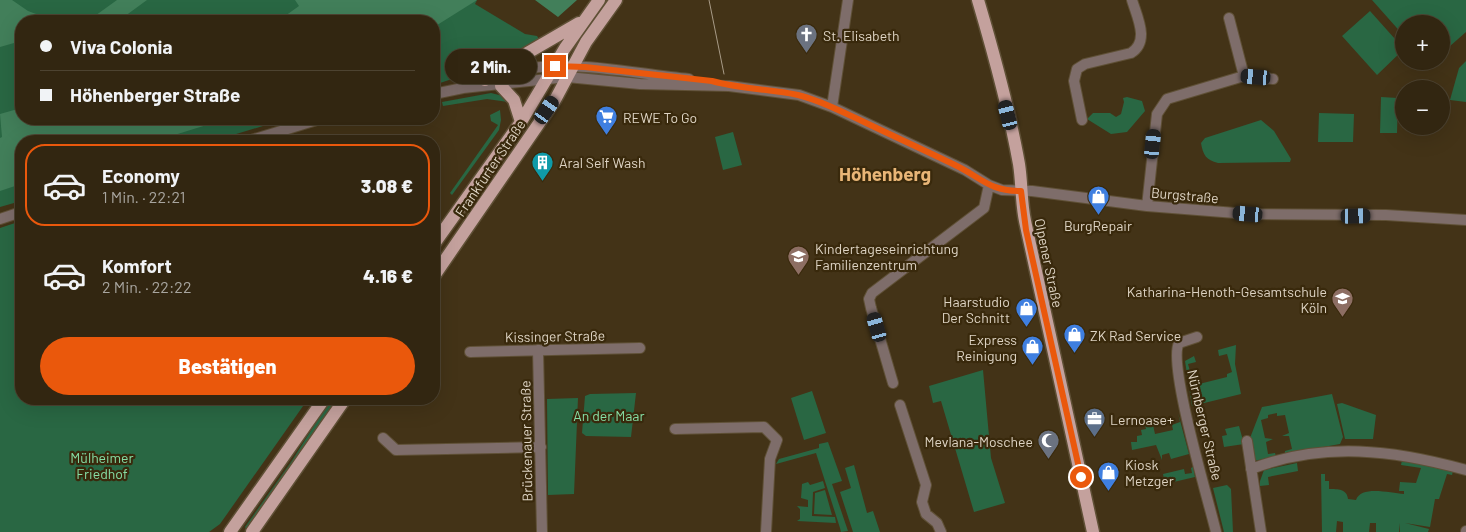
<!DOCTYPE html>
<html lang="de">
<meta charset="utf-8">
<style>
body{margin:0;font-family:Barlow,sans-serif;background:#3d321f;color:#f1f3f6;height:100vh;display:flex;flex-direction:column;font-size:19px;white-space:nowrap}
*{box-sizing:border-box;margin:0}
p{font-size:16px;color:#a8a59f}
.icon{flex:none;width:28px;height:28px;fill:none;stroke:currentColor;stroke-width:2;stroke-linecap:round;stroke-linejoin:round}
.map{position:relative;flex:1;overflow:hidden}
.side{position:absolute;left:15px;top:135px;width:425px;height:270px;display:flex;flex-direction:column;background:#322611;border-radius:20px;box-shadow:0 5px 20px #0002,0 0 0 1px #4d4331}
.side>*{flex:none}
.banner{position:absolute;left:15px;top:15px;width:425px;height:110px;border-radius:20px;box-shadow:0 5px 20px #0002,0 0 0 1px #4d4331;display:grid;align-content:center;height:110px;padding:0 25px;background:#322611}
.buttons{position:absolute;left:1395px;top:15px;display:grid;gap:10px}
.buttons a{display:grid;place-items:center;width:55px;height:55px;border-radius:50%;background:#322611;box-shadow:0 5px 20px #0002,0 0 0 1px #4d4331;font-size:25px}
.end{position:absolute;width:22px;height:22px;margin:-11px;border:6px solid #ea580c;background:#fff;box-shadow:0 0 0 2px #fff}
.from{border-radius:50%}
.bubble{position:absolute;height:35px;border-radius:18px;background:#322611;box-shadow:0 5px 20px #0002,0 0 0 1px #4d4331;font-size:16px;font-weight:800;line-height:35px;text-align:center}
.car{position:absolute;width:15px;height:30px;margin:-15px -8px;border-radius:6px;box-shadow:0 0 4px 1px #0007;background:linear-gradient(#222 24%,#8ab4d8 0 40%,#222 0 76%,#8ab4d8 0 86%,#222 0)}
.banner b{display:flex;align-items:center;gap:18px;height:48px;font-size:19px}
.banner b+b{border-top:1px solid #4d4331}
.banner i{width:12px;height:12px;background:#f1f3f6}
ul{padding:9px 0 0;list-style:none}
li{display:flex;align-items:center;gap:15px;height:82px;margin:0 10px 8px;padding:0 15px;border:2px solid transparent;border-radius:20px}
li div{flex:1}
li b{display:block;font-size:19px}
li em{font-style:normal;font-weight:800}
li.on{border-color:#ea580c}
li>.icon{width:45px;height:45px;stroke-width:1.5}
.cta{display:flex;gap:10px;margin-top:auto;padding:10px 25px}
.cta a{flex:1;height:58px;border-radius:30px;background:#ea580c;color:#fff;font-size:20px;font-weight:800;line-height:58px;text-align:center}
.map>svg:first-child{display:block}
.green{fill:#296743}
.forest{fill:#427f5a}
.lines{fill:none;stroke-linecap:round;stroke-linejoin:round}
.minor-casing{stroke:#5f5036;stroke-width:12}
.major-casing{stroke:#5f5036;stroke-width:15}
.minor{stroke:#7e6d6a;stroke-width:10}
.major{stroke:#c4a19d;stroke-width:12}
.tram{stroke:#a89b87;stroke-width:1}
.route{stroke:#ea580c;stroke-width:6}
.labels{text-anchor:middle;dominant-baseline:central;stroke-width:4.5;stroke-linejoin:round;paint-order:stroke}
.poi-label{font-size:14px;fill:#ded4c4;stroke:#39290c;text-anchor:start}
.street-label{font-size:14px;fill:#ded4c4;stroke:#39290c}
.park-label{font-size:14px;fill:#86dfa6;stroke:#39290c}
.district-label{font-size:19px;font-weight:bold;fill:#e9b677;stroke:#39290c}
</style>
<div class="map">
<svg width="1466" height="532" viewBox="0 0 1466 532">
<rect width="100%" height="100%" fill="#433317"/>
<path class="green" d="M0,0H477L475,4L525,34L537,36L541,42L482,69L434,85V21H21V119H286L213,141H21V201L0,207Z
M1372,0H1466V32L1441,54V24H1404V36Z
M1370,11L1404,49L1377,75L1342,36Z
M1466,61V102L1450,100L1459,68Z
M491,93L503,96L508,102L487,99L443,106L442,102Z
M1127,97L1142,101L1145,111L1127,132L1111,134L1087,119L1093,113H1110L1116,117L1121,114L1124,102L1123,98Z
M1381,97L1398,98L1397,133H1380Z
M500,110L501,120L499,130L452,195L450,193L498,125L491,121L490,115Z
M1319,113L1354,114L1353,142H1318Z
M1261,120L1274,131L1291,159L1290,162L1218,163C1206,160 1203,155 1201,143L1205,138Z
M733,132L742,165L723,170L715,137Z
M21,221V399H308L220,524L209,532H0V228Z
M1236,345L1235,364L1241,394L1192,406L1185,361L1194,356L1196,362L1188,364L1193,382L1198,381L1199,384L1227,377V374L1232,372L1227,354L1219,356L1218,350Z
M983,370L991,458L1005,503L974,512L941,401L933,403L929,386Z
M812,391L826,433L804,440L791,398Z
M636,393L631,437L586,436L582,433L585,396L590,394Z
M1332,394L1343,437L1340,444L1285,454V451L1292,449L1289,436H1282L1289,433L1285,415L1277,416V413L1268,415V418L1261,420L1265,438L1273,439L1266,442L1268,454L1275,453L1276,456L1254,461L1250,438L1262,407Z
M578,398L574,494L548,495L547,399Z
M331,399H339L246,529L245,527L291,462Z
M1342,403L1376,415L1373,439H1345L1337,404Z
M1178,413L1189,454L1171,459L1169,453L1162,455V460L1156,445L1132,450L1131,442H1137V436L1142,435L1141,430L1146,429L1144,420L1147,426L1153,425L1155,434L1173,430L1172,425L1180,422Z
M1239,426L1244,444L1224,447L1222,436L1227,435L1225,429Z
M828,442L842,481L832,484L848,531L841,532L840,528L816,453L776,464L779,459L819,448V444Z
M1402,460L1453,471L1452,475L1447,474L1439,499H1435L1430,527L1405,523L1429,529L1428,532H1400V523L1399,532H1376V523H1370L1369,532H1343V522L1337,521L1336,532H1322L1321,474H1325V481H1329V489C1338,489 1347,489 1348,499L1356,500C1361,485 1390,493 1404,494V491H1399L1400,482L1416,483L1421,468L1401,465Z
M1297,463L1298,471L1268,477L1269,485L1260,486V481L1264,470Z
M854,465L867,513L873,511L880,532H853L840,492L851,488L845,468Z
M1193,467L1195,477L1165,484L1163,474L1184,469L1185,474L1192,473L1191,468Z
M823,481L825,488L813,492L812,516L835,517L836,523L797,521L800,519V509L797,506L808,507V500L801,498L802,484L808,482L810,485Z
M1227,485L1231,489L1233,532H1224L1213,488Z
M825,490L832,515L814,514L815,493Z"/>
<path class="forest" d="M0,0H12L28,11L47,18L74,19L92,18L117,0H147L121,19L123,21H21V41L0,47Z
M295,0H477L434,27V21H278L299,6Z
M535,0H577L558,17Z
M21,108V119H58L60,124L77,119H226L155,141H21V184L0,191V138L2,137L0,114Z"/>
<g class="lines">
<defs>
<path id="minor" d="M1244,76L1273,79
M493,77C555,54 625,73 689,79
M434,94L463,88L567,77L640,84L729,86L799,95L832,107L965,170L989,185L1002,190L1032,191L1147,206L1248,214L1386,215L1466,220
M832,107L848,0
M1082,120L1074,81L1077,69L1085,64L1131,53C1150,41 1137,17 1132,0
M248,141L320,119
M1147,206L1157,114L1167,99L1244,76L1229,18
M0,219L21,212
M1197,337L1179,343C1167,363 1209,502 1216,532
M538,350L542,532
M470,352L640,348
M893,383L871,308L869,299L872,293L984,208L989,185
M900,405L926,485L922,502L926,514L937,523L941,532
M675,429L764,427L777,440L770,459L766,532
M383,438L396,450L541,447
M1247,441L1261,532
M1251,469C1324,441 1394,450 1466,470
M1466,532V531"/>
<path id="major" d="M978,0C994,54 1009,108 1019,164C1022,183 1021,202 1025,221L1093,532
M485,80L498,70L579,23
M501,86L514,100L521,122
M434,244L521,122L565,48L599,0
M434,276L555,100L586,42L616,0
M230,532L324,399
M252,532L345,399"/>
</defs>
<use href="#minor" class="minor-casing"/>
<use href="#major" class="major-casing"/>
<use href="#minor" class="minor"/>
<use href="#major" class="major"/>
<path class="tram" d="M709,0L724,74"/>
</g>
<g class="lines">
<path class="route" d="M555,66L585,67L712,81C740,89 770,89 798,95C820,100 842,112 862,121C893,136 924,150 955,165C982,178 989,191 1021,191L1026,230L1081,477"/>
</g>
<defs>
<symbol id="church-pin" viewBox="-11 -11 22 30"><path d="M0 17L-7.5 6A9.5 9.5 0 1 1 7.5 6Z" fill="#6b7280" stroke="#39290c"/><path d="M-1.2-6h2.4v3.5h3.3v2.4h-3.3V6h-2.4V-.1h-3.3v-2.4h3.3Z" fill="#fff"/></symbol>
<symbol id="supermarket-pin" viewBox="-11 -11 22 30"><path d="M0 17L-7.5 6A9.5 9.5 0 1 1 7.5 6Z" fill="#3f7fe0" stroke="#39290c"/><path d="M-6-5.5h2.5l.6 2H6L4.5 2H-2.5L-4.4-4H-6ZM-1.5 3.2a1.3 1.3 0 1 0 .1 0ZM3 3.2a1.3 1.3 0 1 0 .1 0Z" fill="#fff"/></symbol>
<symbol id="building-pin" viewBox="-11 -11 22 30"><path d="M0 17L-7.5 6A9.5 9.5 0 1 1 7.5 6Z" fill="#0f9aa8" stroke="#39290c"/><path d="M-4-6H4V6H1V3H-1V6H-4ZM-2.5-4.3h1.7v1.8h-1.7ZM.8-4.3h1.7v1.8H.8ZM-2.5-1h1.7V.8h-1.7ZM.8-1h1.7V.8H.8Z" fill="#fff"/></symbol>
<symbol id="shop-pin" viewBox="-11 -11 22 30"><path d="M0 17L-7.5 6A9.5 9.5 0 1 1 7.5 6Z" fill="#3f7fe0" stroke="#39290c"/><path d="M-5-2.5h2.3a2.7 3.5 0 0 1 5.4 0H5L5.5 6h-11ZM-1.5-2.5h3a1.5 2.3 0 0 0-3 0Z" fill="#fff"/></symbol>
<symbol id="school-pin" viewBox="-11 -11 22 30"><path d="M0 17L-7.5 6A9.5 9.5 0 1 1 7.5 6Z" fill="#8d6e63" stroke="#39290c"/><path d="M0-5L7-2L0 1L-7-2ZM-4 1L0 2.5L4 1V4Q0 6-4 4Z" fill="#fff"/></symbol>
<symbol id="office-pin" viewBox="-11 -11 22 30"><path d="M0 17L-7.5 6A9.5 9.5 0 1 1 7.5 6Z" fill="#5c6f8a" stroke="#39290c"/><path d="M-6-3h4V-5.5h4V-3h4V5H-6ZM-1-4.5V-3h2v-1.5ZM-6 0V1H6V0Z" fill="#fff"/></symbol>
<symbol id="mosque-pin" viewBox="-11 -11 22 30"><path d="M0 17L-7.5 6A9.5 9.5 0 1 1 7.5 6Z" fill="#6b7280" stroke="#39290c"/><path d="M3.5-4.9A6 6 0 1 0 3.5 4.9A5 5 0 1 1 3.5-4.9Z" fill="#fff"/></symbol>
</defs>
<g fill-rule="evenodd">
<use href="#church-pin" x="794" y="22" width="25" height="34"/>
<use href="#supermarket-pin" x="594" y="104" width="25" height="34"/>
<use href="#building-pin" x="530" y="150" width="25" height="34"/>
<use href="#shop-pin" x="1086" y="184" width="25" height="34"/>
<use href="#school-pin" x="786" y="244" width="25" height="34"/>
<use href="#school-pin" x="1330" y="286" width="25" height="34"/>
<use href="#shop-pin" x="1014" y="296" width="25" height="34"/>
<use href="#shop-pin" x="1062" y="322" width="25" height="34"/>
<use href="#shop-pin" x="1020" y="334" width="25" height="34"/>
<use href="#office-pin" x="1082" y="406" width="25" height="34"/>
<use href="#mosque-pin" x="1036" y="428" width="25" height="34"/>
<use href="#shop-pin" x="1096" y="460" width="25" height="34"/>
</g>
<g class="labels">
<g class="poi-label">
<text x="823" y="35">St. Elisabeth</text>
<text x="623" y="117">REWE To Go</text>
<text x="559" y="162">Aral Self Wash</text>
<text x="1098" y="225" text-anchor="middle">BurgRepair</text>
<text x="815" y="248">Kindertageseinrichtung<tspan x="815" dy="16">Familienzentrum</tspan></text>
<text x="1327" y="291" text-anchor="end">Katharina-Henoth-Gesamtschule<tspan x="1327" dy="16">Köln</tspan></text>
<text x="1010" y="301" text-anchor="end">Haarstudio<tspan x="1010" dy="16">Der Schnitt</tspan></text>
<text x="1090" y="335">ZK Rad Service</text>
<text x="1017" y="339" text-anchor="end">Express<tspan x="1017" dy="16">Reinigung</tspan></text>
<text x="1110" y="419">Lernoase+</text>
<text x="1033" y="441" text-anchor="end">Mevlana-Moschee</text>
<text x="1125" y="464">Kiosk<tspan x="1125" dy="16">Metzger</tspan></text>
</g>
<g class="street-label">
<text transform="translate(490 168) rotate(-56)">Frankfurter Straße</text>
<text transform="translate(1185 195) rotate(5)">Burgstraße</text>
<text transform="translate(1049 263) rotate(78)">Olpener Straße</text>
<text transform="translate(555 336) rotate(-1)">Kissinger Straße</text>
<text transform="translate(1205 425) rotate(77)">Nürnberger Straße</text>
<text transform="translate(526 441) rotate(-91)">Brückenauer Straße</text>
</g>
<g class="park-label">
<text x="609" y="415">An der Maar</text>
<text x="102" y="457">Mülheimer<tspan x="102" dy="16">Friedhof</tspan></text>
</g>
<g class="district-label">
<text x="885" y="173">Höhenberg</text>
</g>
</g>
</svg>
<div class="buttons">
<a>+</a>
<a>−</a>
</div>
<i class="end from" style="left:1081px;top:477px"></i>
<i class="end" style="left:555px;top:66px"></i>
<div class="bubble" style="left:445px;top:49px;width:92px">2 Min.</div>
<i class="car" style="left:1256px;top:77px;rotate:275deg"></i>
<i class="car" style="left:547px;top:110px;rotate:35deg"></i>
<i class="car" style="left:1008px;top:115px;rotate:346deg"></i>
<i class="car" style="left:1153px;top:144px;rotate:6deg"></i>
<i class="car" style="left:1248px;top:214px;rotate:275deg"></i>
<i class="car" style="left:1356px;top:216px;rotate:89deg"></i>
<i class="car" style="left:877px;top:327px;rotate:344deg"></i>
<div class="banner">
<b><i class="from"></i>Viva Colonia</b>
<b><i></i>Höhenberger Straße</b>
</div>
<section class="side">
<ul>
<li class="on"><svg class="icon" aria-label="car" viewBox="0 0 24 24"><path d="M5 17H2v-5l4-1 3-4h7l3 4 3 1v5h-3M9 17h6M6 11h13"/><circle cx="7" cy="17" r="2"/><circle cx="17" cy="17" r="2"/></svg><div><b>Economy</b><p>1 Min. · 22:21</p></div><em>3.08 €</em></li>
<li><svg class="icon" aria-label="car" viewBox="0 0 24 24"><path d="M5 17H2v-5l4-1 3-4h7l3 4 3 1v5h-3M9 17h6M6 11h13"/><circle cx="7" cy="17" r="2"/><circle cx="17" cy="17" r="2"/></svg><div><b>Komfort</b><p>2 Min. · 22:22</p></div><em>4.16 €</em></li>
</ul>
<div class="cta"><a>Bestätigen</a></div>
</section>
</div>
